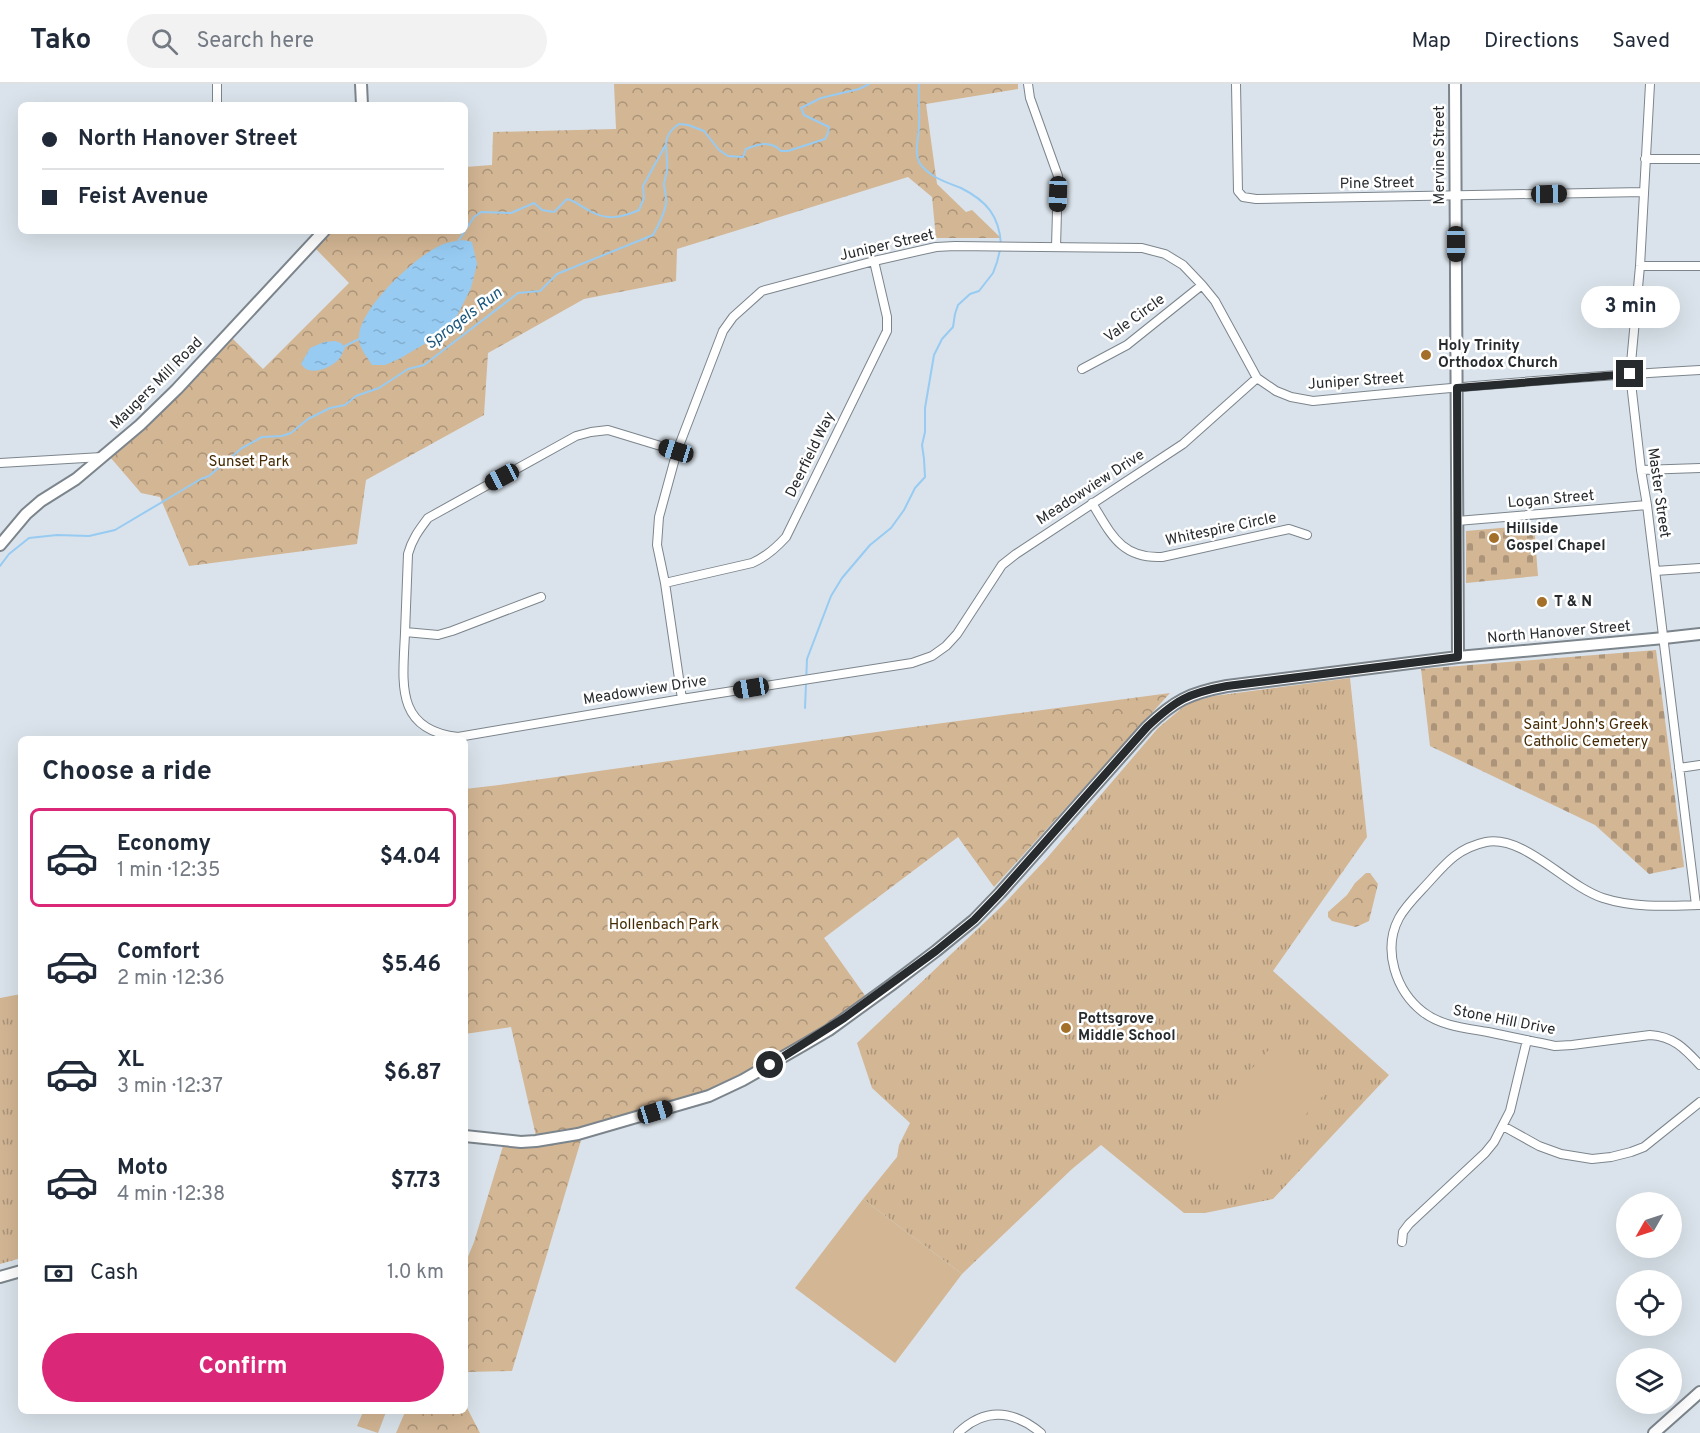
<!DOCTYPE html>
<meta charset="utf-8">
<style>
body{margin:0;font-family:Overpass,sans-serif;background:#f2f2f3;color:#1f2937;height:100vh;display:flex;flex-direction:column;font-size:22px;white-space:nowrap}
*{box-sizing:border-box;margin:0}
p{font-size:20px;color:#747a83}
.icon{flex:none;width:33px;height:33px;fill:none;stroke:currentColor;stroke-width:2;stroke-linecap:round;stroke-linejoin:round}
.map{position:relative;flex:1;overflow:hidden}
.drawer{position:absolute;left:18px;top:652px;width:450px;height:678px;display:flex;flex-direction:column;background:#fff;border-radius:9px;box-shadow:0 6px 24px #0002}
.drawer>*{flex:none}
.hud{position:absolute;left:18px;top:18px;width:450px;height:132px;border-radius:9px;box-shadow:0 6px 24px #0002;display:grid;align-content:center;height:132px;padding:0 24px;background:#fff}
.needle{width:39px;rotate:231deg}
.tools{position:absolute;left:1616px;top:1108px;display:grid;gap:12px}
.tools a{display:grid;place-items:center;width:66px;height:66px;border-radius:50%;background:#fff;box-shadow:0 6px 24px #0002;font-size:30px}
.end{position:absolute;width:27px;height:27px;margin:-14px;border:8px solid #272b2e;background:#fff;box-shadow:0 0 0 3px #fff}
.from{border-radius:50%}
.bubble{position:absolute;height:42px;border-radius:21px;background:#fff;box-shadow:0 6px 24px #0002;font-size:20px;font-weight:700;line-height:42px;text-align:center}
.car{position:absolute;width:18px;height:36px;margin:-18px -9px;border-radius:8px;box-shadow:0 0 4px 2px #0007;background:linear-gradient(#222 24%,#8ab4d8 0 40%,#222 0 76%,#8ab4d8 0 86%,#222 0)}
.hud b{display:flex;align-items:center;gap:21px;height:57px;font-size:22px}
.hud b+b{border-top:2px solid #e0e1e3}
.hud i{width:15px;height:15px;background:#1f2937}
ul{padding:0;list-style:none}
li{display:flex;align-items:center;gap:18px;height:99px;margin:0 12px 9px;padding:0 12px;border:3px solid transparent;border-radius:9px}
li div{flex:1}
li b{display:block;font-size:22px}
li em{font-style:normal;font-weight:700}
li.on{border-color:#db2777}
li>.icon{width:54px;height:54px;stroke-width:1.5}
h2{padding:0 24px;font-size:27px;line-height:72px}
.pay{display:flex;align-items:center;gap:15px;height:66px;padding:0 24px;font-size:22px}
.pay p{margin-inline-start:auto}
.primary-button{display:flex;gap:12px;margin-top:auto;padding:12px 24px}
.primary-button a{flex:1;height:69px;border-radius:36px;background:#db2777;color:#fff;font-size:24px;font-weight:700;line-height:69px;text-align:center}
header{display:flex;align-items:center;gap:36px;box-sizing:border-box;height:84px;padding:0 30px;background:#fff;border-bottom:2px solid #e0e1e3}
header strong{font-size:28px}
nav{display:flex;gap:33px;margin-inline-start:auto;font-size:21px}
.search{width:420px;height:54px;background:#f2f2f3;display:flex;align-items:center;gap:15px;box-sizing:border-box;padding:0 21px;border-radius:33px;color:#747a83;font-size:22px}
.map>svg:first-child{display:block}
.grass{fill:url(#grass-tufts)}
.cemetery{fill:url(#cemetery-stones)}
.park{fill:url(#park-crowns)}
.pitch{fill:#d3b694}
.water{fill:url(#water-ripples)}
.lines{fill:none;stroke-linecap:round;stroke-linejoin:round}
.stream{stroke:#97cbf2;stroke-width:2}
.minor-casing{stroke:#7c858c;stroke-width:10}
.tertiary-casing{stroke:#7c858c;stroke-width:14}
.minor{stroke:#fff;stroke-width:8}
.tertiary{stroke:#fff;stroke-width:10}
.route{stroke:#272b2e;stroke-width:8}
.poi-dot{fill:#a47029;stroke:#fff;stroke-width:2}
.labels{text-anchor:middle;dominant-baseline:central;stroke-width:5;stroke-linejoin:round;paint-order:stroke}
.street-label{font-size:15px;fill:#272b2e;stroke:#fff}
.poi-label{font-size:15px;font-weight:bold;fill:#272b2e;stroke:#fff;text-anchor:start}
.park-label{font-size:15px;fill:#452a03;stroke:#fff}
.water-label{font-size:16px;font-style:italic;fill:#1a557b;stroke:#fff}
</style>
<header>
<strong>Tako</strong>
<div class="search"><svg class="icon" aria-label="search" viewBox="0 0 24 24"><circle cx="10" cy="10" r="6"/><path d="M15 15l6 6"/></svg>Search here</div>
<nav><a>Map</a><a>Directions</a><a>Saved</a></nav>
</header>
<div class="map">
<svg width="1700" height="1349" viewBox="0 0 1700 1349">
<defs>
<pattern id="grass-tufts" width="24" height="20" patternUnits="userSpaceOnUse" patternTransform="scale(1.5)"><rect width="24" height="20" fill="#d3b694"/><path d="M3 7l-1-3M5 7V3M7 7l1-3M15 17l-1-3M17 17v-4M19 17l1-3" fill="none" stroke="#ab9479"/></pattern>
<pattern id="cemetery-stones" width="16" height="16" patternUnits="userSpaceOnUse" patternTransform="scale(1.5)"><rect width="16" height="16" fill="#d3b694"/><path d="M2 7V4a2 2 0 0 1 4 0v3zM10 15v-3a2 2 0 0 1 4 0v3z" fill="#ab9479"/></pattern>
<pattern id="park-crowns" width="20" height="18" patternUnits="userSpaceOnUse" patternTransform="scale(1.5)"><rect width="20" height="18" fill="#d3b694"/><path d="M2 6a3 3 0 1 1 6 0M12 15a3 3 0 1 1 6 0" fill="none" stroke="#ab9479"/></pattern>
<pattern id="water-ripples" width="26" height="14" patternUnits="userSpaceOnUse" patternTransform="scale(1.5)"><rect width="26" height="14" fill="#97cbf2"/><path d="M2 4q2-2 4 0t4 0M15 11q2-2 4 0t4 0" fill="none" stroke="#82aed0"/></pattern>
</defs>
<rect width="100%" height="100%" fill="#dae3eb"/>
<path class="grass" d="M1350,594L1367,753L1273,887L1389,991L1273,1115L1205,1129H1184L1101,1061L1072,1085L962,1190L863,1115L897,1073L899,1061L910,1039L872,1004L857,959L1001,823L1047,774L1158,644L1188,619L1214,612Z
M21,910V1174L0,1180V914Z"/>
<path class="cemetery" d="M1534,441L1538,492L1466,499V447Z
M1656,566L1684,783L1649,790L1595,741L1430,662L1421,585Z"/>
<path class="park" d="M614,0H1018V5L926,20L937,100L966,128L972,126L1001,154H936L932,113L908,93L677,165L676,197L584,215L488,269L484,331L366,396L357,460L189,482L160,413L141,409L110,373L146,343L232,254L263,285L349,199L315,164L331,147H465V83L492,81L493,48L616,45Z
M1170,609L994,803L958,753L824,854L866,913L819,946L734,996L709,1008L586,1043L536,1052L511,943L465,950V705L499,701L898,645Z
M1366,789H1370L1378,800L1369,837L1356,843L1332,837L1328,833V828L1347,811L1355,799Z
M582,1053L512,1287L465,1288V1180L474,1158L503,1062C530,1063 555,1060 582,1053Z
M465,1320L480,1349H396L405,1328H465Z"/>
<path class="pitch" d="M1277,957L1329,1005L1237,1106L1185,1058Z
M863,1115L962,1190L895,1279L795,1204Z
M363,1328H386L378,1349L357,1342Z"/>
<path class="water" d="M464,156L472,158L477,180L471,204L458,230L447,244L433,255L399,275L385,281H372C368,274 360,265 359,257C355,227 416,172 441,161C448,158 456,157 464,156Z
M335,257L341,259L345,264C342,269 341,274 337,277C331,283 317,289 308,286C305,285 303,282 301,280L310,264L324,258Z"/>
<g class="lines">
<path class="stream" d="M919,0C918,14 920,28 919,41C919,53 914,67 919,78C922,84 927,87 932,91C941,97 951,100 961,104C987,117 999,132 1001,160
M457,159L474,133L481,128L511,129L534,119L542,126L554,128L567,115C576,117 580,122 588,126C606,137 621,134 639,126L644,114L643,102L665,62
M343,263L359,255
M0,482L9,470L29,454L57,451L89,452L115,446L201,395L209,392L242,364L262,353L282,352L291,349L308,335L330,324L345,321L356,312L379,304L408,285L424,281L518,209L540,207L557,190L653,151C658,142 664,131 666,120C667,113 665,108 664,101C664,97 666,92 667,87C669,67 658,54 679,40L688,41L704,47L719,66L728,72L743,73L746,65C758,60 771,56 781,67H788L825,55L828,49L829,43L804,31L801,24L821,14L859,5L869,0
M805,624L807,575L831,512L842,494L870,461L891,444L904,426L915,404L925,393L924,375L922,361L925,348V324L934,271L942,255L953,243L955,230L958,221L970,210L979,207L993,189L997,178L1000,166"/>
<defs>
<path id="minor" d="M217,0V21
M1028,0L1030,14L1058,92L1056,163
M1236,0L1238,107L1243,113L1256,115L1643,108
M1650,0L1640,182L1630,290L1641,386L1647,421L1696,821
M1645,75H1700
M1640,182H1700
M1082,285L1127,261L1202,201
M677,367L608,346L591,348L576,352L428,434C419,446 412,455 408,470C407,496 406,523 405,549C403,598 394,646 458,653L682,615L912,579L932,572L946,562L957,550L1002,481L1016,470L1183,360L1257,294
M0,379L102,373
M1641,386L1700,384
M1092,419C1111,450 1121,475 1162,473L1289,445L1307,451
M1457,437L1647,421
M1655,487L1700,484
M665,499L752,479C766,473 776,464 786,453L887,247V233L874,177
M405,548L438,551L452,547L541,513
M682,615L665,499L657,461L659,433L677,367L723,247L733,233L762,207L874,177L936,163L955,162L1142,164L1165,170L1183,181L1202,201L1215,217L1257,294L1276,307L1291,313L1313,317C1441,304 1571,293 1700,286
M1679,684L1700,681
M1699,821C1667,822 1634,824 1603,814C1566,802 1525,751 1486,758C1458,764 1446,779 1428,799C1418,810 1406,821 1399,834C1382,866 1396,907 1423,928C1441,942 1465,944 1488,948C1510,953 1532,957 1555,962L1572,961L1650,951C1673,952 1685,965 1700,981
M1503,1042L1539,1062L1561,1070L1592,1075L1611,1073L1631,1068L1644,1063L1700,1018
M1402,1158L1403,1148L1409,1140L1485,1069L1494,1058L1510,1027L1527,956
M958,1349C985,1323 1013,1326 1041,1349"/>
<path id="tertiary" d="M361,0L362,21
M1455,0L1458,573
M0,461L26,430L41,417L76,395L140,341L177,305L324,147
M465,1052L521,1058L536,1057L578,1050L709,1012L743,996L807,959L829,946L891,901L936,867L974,836L1000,809L1147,643C1174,617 1189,609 1227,602L1458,573L1664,554L1700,550
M0,1193L21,1187
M1654,1349L1700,1308"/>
</defs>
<use href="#minor" class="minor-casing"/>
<use href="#tertiary" class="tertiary-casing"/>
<use href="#minor" class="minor"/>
<use href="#tertiary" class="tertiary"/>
</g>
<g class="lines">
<path class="route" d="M770,981L844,934L936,867L974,836L1000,809L1147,643C1176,616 1188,609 1227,602L1458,573L1457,304L1630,290"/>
</g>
<g class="poi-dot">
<circle cx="1426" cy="271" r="6"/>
<circle cx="1494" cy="454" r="6"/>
<circle cx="1542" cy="518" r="6"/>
<circle cx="1066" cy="944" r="6"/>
</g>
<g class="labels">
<g class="street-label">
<text transform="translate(1440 71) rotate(-90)">Mervine Street</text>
<text transform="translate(1377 100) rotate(-1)">Pine Street</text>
<text transform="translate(887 162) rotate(-13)">Juniper Street</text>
<text transform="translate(1135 235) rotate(-36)">Vale Circle</text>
<text transform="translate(1356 298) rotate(-4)">Juniper Street</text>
<text transform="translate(157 300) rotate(-45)">Maugers Mill Road</text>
<text transform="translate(811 371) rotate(-64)">Deerfield Way</text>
<text transform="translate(1091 404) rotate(-33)">Meadowview Drive</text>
<text transform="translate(1658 409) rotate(82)">Master Street</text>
<text transform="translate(1551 416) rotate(-5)">Logan Street</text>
<text transform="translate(1221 446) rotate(-12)">Whitespire Circle</text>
<text transform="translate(1559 549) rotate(-5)">North Hanover Street</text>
<text transform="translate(645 607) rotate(-9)">Meadowview Drive</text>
<text transform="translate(1504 937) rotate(11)">Stone Hill Drive</text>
</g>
<g class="poi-label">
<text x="1438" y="262">Holy Trinity<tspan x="1438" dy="17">Orthodox Church</tspan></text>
<text x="1506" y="445">Hillside<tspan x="1506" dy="17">Gospel Chapel</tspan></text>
<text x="1554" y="518">T &amp; N</text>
<text x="1078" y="935">Pottsgrove<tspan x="1078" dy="17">Middle School</tspan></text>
</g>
<g class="park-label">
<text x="249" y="378">Sunset Park</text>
<text x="1586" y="641">Saint John's Greek<tspan x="1586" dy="17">Catholic Cemetery</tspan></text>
<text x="664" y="841">Hollenbach Park</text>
</g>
<g class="water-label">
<text transform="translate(464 235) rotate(-37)">Sprogels Run</text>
</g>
</g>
</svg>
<div class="tools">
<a><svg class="needle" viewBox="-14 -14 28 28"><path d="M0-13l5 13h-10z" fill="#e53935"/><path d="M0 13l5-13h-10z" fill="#747a83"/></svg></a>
<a><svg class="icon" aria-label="locate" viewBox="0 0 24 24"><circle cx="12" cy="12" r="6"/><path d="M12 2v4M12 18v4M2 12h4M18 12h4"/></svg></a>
<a><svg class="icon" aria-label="layers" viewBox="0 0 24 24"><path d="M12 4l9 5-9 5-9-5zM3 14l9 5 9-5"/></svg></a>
</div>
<i class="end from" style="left:770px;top:981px"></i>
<i class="end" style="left:1630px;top:290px"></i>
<div class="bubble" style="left:1581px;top:202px;width:99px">3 min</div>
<i class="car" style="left:1058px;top:110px;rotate:182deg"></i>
<i class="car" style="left:1549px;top:110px;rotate:89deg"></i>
<i class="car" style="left:1456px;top:160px;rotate:180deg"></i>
<i class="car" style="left:676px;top:367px;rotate:287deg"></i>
<i class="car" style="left:502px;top:393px;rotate:242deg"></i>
<i class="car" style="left:751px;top:604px;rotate:261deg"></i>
<i class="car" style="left:655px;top:1028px;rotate:73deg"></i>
<div class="hud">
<b><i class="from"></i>North Hanover Street</b>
<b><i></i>Feist Avenue</b>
</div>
<section class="drawer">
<h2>Choose a ride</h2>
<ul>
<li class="on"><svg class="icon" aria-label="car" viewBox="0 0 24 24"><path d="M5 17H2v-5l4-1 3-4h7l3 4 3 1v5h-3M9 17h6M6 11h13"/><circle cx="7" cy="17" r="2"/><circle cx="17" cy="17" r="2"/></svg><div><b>Economy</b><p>1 min · 12:35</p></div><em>$4.04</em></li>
<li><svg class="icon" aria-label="car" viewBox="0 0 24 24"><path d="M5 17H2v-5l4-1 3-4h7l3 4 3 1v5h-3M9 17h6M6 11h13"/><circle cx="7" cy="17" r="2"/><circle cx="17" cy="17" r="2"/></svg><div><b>Comfort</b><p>2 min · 12:36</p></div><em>$5.46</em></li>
<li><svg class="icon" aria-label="car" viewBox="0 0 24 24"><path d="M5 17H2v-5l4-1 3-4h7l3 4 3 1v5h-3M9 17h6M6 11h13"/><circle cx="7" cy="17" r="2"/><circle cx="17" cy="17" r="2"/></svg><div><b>XL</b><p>3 min · 12:37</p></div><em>$6.87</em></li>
<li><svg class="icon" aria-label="car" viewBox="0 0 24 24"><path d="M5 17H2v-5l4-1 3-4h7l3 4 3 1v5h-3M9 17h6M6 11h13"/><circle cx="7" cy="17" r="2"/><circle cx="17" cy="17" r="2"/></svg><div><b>Moto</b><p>4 min · 12:38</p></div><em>$7.73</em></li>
</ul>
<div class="pay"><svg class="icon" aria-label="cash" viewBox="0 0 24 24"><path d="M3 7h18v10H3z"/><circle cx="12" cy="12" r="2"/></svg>Cash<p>1.0 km</p></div>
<div class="primary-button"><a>Confirm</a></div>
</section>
</div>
